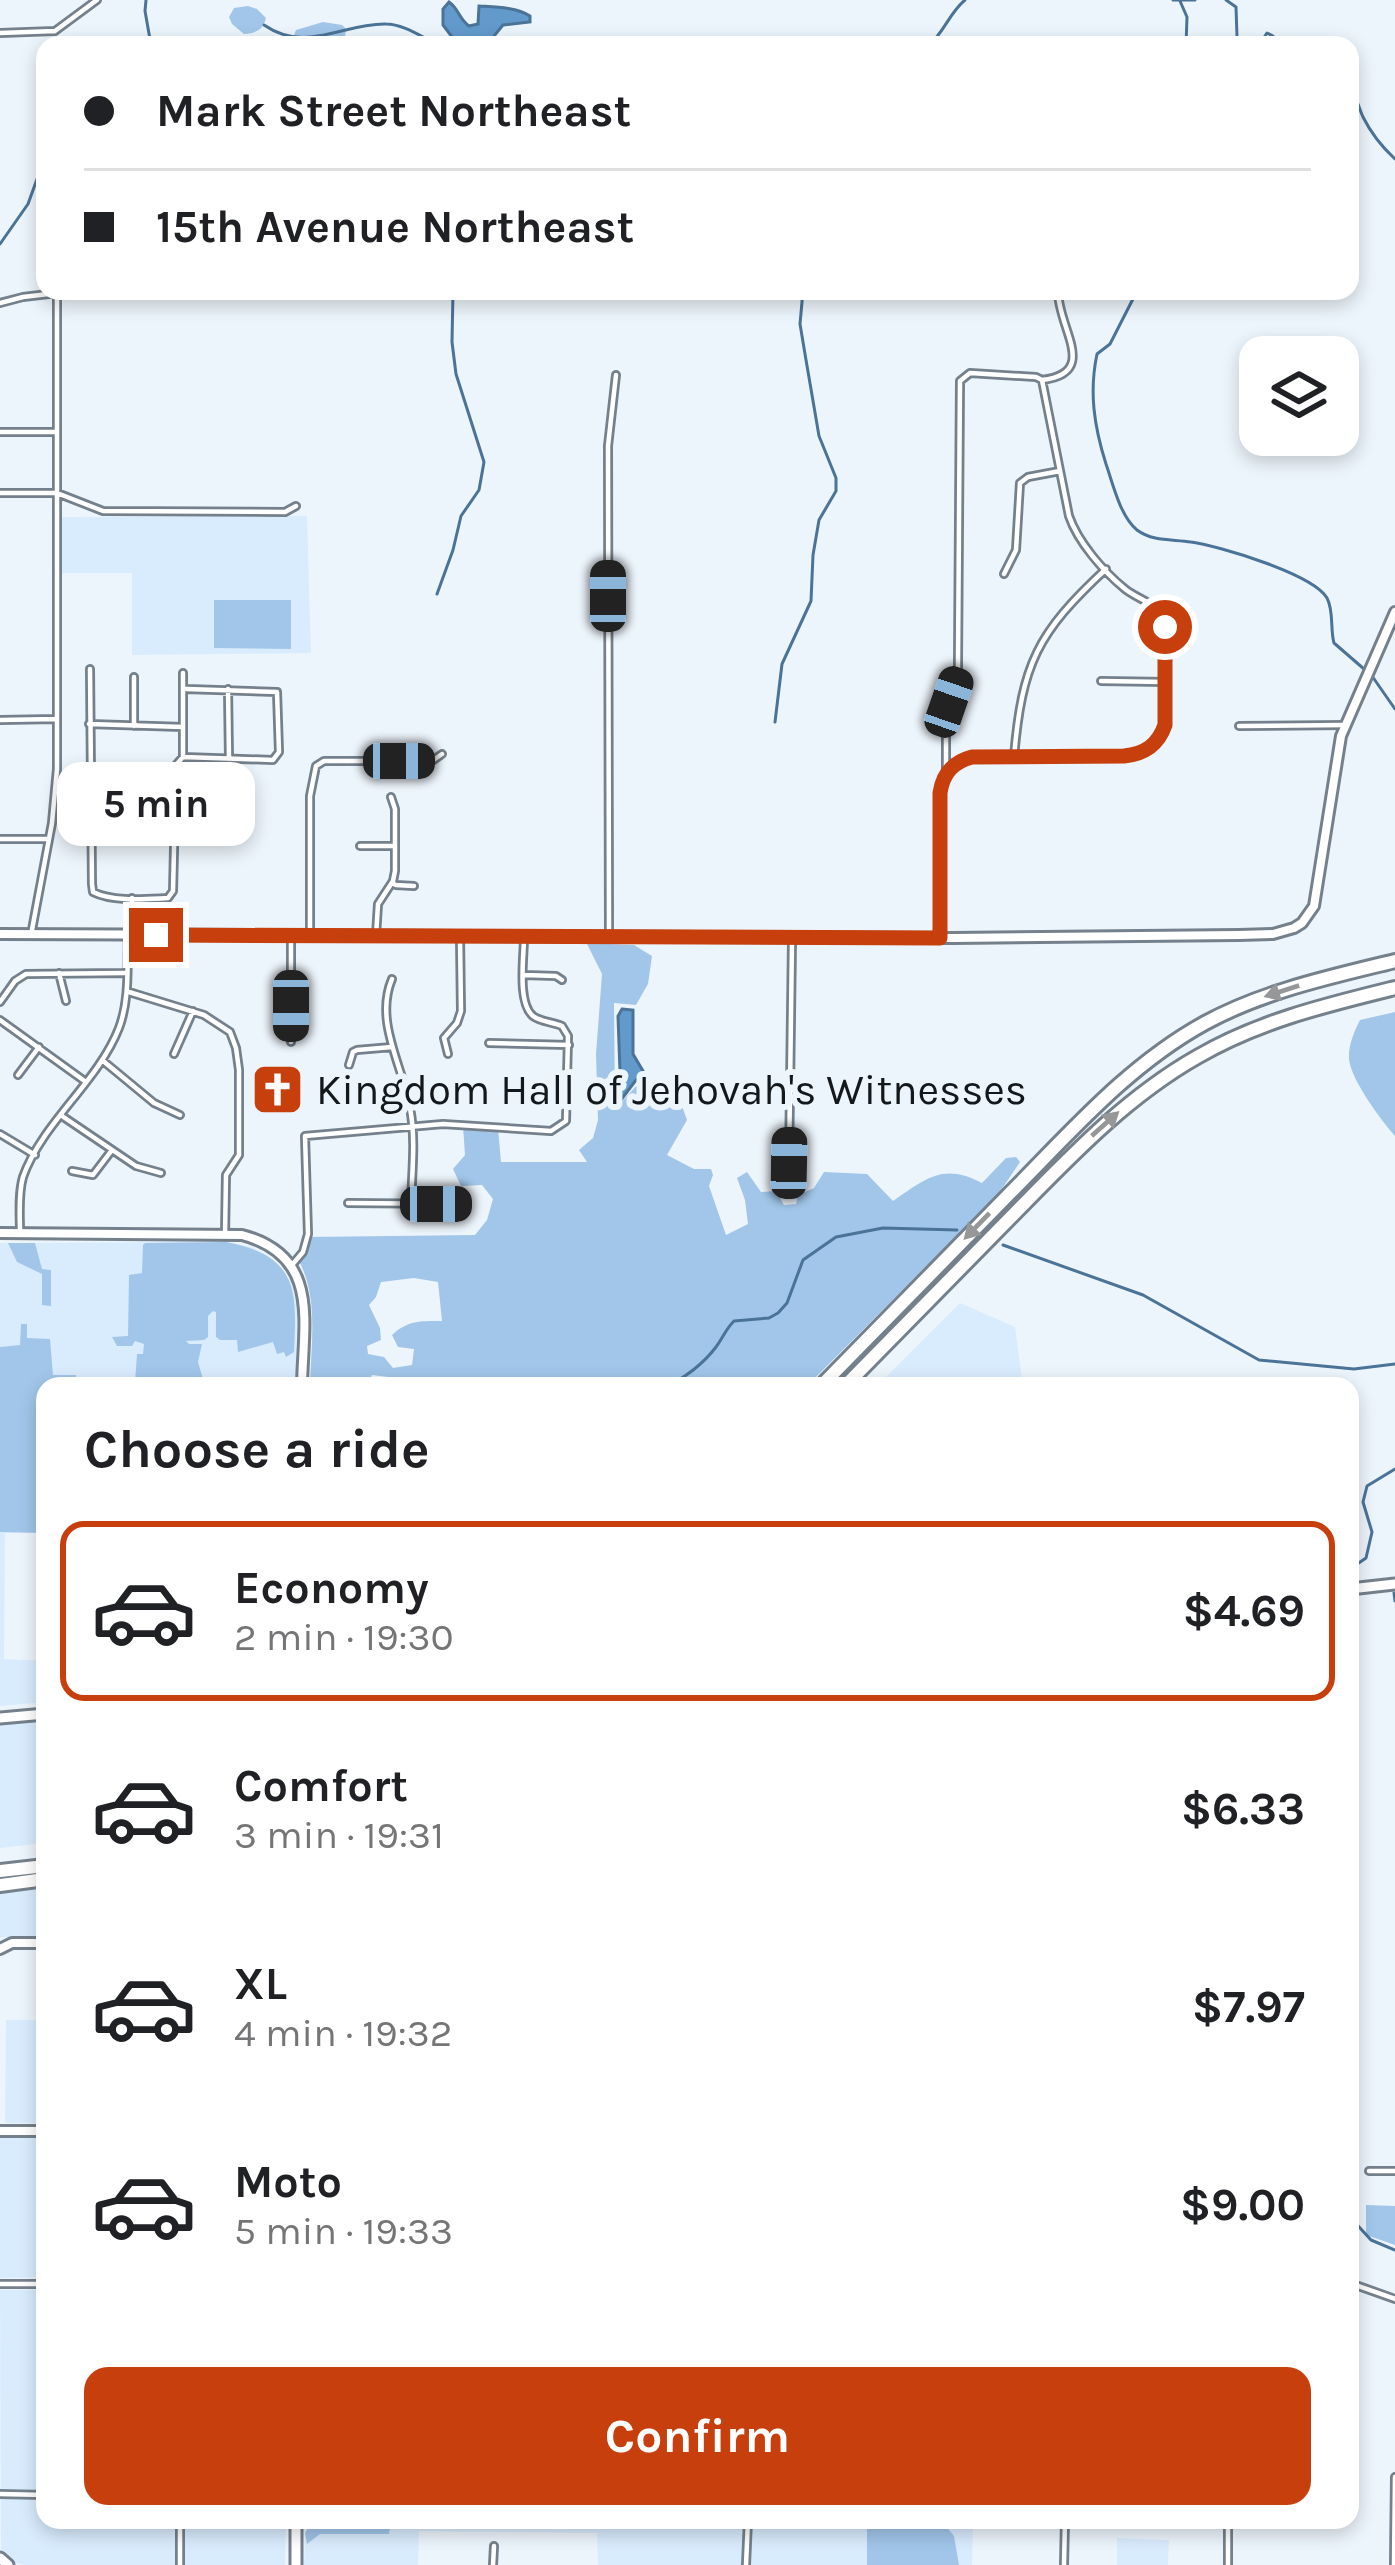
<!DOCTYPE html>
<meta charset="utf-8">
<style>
body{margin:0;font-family:Karla,sans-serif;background:#f6f6f6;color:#202124;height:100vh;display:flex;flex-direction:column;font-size:45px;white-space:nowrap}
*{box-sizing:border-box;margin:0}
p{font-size:39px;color:#757577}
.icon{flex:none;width:66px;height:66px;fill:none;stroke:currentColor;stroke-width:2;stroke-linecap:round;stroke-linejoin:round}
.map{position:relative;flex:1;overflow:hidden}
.sheet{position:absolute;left:36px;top:1377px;width:1323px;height:1152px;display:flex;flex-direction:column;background:#fff;border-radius:24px;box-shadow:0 6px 18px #0003}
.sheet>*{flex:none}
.hud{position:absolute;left:36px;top:36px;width:1323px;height:264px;border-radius:24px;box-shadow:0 6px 18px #0003;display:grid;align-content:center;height:264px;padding:0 48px;background:#fff}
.buttons{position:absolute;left:1239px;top:336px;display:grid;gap:24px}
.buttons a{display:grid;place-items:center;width:120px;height:120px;border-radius:24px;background:#fff;box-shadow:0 6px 18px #0003;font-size:60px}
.end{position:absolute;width:54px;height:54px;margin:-27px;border:15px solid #c73f0d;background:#fff;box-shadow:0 0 0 6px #fff}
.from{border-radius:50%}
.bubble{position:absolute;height:84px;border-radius:24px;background:#fff;box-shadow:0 6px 18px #0003;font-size:39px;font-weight:700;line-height:84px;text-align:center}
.car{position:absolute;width:36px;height:72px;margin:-36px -18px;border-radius:15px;box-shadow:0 0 9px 3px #0007;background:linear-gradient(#222 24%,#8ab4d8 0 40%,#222 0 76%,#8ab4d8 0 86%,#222 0)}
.hud b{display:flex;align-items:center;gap:42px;height:114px;font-size:45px}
.hud b+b{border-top:3px solid #e0e0e0}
.hud i{width:30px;height:30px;background:#202124}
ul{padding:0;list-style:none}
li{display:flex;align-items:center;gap:36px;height:180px;margin:0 24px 18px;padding:0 24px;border:6px solid transparent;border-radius:24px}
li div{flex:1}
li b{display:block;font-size:45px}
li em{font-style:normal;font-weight:700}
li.on{border-color:#c73f0d}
li>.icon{width:108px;height:108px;stroke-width:1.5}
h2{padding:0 48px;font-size:54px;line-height:144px}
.primary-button{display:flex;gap:24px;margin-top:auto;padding:24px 48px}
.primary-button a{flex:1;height:138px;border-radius:24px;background:#c73f0d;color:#fff;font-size:48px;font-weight:700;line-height:138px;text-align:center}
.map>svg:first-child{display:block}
.built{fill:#d9ecfe}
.green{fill:#a1c6e9;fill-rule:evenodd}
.water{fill:#629acc;stroke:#4a7397;stroke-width:3}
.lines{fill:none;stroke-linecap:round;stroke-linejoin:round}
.stream{stroke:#4a7397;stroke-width:3}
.street-casing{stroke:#74808b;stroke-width:10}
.secondary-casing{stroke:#74808b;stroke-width:14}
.primary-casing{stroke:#74808b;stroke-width:15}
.highway-casing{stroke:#74808b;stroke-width:18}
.street{stroke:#fff;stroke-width:4.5}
.secondary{stroke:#fff;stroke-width:8}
.primary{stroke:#fff;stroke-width:9}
.highway{stroke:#fff;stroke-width:12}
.oneway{fill:#959799}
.route{stroke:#c73f0d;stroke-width:15}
.labels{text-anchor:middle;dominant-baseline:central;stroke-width:12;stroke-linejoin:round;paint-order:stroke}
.poi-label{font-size:42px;fill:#13181c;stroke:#edf5fc;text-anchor:start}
</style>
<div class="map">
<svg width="1395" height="2565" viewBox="0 0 1395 2565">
<rect width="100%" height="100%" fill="#edf5fc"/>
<path class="built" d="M307,516L311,653L132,655V573H62V517Z
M226,1242L251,1247L267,1255L291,1282L297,1303L296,1386H45V1533H5L4,1659L45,1661V1702L0,1706V1243Z
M960,1303L1015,1327L1023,1386H877Z
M45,1720V1843L0,1848V1724Z
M45,1888V1937H0V1894Z
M6,2020H45V2123H5Z
M0,2136L45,2139V2277L0,2278Z
M0,2290H45V2520H286L285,2565H25L16,2563L1,2551Z
M306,2520H973L972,2565H598L597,2533L419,2531L418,2565H304Z
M1117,2538L1169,2540L1168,2565H1117Z"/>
<path class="green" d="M248,6L257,9L266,18C263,30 256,33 244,34L232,24L229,17L234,8Z
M323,22L342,25L346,29L344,45H290L296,30Z
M214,600H291V649L214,648Z
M605,940L610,944L634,945L652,956L648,984L636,1005L614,1003L615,1109L640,1082C675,1085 676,1088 687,1120L667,1155L694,1169H711L713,1175L709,1186L726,1235L748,1224L745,1200L737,1178L747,1172L761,1192L776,1191L784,1205L796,1204L798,1195L814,1188L824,1172L867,1174L893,1201C925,1179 943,1162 982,1183L1006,1158L1016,1157L1020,1162L999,1193L807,1386H431L430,1382L372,1375L369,1381L378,1379L384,1382L381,1386H310C311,1344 319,1297 298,1259L307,1237L475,1235L487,1220L493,1199L482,1185L461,1186L453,1169L465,1155L463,1126L498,1128L501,1162H587L579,1150L593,1138L598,1120L596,1054L602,974L586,942ZM414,1278L438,1282L442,1321C421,1321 408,1320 392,1335L398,1347L414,1349L412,1365L393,1368L384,1357L368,1354L367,1346L381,1340L380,1328L369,1305L376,1297L381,1282Z
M1395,1012V1136C1381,1120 1351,1080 1349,1059C1348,1046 1354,1032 1360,1020Z
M226,1242C298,1256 297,1289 294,1352L286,1357L284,1352L277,1354L273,1342L238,1352L237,1340H220L216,1337V1312L213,1311L208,1316V1337L204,1340L186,1341L189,1344H202L198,1362L205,1386H132L135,1382L137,1354H143L144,1344L135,1341L132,1346H117L112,1337L128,1336L129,1275L142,1273L143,1245L145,1243Z
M8,1243H35L42,1269L51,1270V1306L42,1305V1274L17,1262Z
M21,1324H27V1338L50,1339L53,1375H76V1380L70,1386H45V1533L0,1532V1347L20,1345Z
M1366,2205L1395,2206V2245L1366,2235Z
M305,2520H391L389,2534H320L307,2544L305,2533L308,2528Z
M867,2520H941L954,2536L959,2565H867Z"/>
<path class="water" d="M449,2C459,9 459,19 469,26L478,24L479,6C494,7 516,7 530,16V22L503,25L494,36L493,45H458L443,25V9Z
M622,1009L633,1010V1054L646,1076L636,1080L621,1100L618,1016Z"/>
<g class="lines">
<path class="stream" d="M146,0L145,11L151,45
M1173,0H1195
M1226,0L1236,7L1237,37L1241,45
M1180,1L1187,17L1186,45
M264,25C306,54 342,23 386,24C404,24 423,38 439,45
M929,45C944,33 949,13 965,0
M1259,45L1267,33L1273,36L1278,45
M1350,90C1358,99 1358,106 1363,117C1371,133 1382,147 1395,159
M0,244L28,204L45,157
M1137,291L1110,344L1097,354C1089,392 1094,426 1106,464C1113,484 1120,516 1137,530C1153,542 1173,539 1191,542C1219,546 1313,574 1327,598C1334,611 1330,629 1334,643L1364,669
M437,594L453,550L461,516L479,490L484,462L456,374L452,342L453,291
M1372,676L1395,709
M775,722L782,664L811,601L813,555L819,520L836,491V478L819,436L805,354L800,324L803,291
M1003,1245L1143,1295L1259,1360L1354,1369L1395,1364
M667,1386C685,1378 704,1363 716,1347C723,1338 725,1330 734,1321L769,1318L778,1313L787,1303L803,1260L836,1237L883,1228L957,1230
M1350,1569L1366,1558L1372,1532L1363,1502L1367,1486L1395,1469
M1394,1593L1395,1601
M1350,2217L1371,2240L1395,2250"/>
<defs>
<path id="street" d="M55,31L97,0
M0,33L55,31
M0,303L23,297L57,293
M0,432H54
M0,493H57L103,511L285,512L296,506
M1004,574L1016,550L1020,483L1028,477L1060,471
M90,669L92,884L93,892C113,902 145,899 168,898L173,891L176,765L183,757V673
M1101,681L1166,682
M228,689L229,759
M0,720L57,719
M89,724L183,727
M134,726V677
M1239,726L1345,725
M183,757L273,760L279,752L277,692L186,689
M1014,757C1022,664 1037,633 1106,569
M948,771L956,763L972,757L1124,756C1138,754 1150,751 1159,739C1170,722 1167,641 1164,619C1155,602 1139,600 1125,589C1103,571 1078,542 1069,516L1042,380
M92,772L175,774
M93,822L171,824
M0,839H48
M360,846H395
M392,883L396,885L414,886
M131,934L132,898
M31,935L52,823L57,769V291
M310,935V796L316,766L324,761H432L442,754
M376,936L378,904L393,881L395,871V809L391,797
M609,937L608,446L616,375
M939,938L941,793L946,773V715L958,677V663L960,381L970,373L1036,377L1042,380C1100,373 1058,329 1058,291
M59,973L66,1001
M524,975L556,976L562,980
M392,979C374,1022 403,1066 410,1108C416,1139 412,1172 411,1203
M129,992L204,1015L230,1032L236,1048L239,1070V1155L226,1175L225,1235
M0,1002L15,981L26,974L125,973
M0,1020L86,1082
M291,1042V935
M489,1043L569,1045
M174,1054L193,1011
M448,1054L444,1038L457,1023L461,1011L460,937
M102,1060L154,1103L180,1115
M349,1065L353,1052L357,1050L392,1047
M18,1075L39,1047
M62,1116L136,1166L161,1173
M0,1134L35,1155
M789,1163L792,941
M72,1171L93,1175L112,1150
M348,1203L460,1204
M20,1233C20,1216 18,1194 23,1177C42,1123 98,1082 119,1028C130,999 127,965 128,934
M292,1265L303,1252L308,1234L305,1136L443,1124L551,1131L566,1121L568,1036L562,1026C553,1022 541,1022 533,1016C517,1003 524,957 524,937
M1369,2171H1395
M1350,2283L1395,2299
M0,2284H45
M0,2494L45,2495
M180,2565V2520
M493,2565L494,2546
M746,2565L748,2520
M1064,2565L1065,2520
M1228,2565V2520
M1394,2565L1395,2477"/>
<path id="secondary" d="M0,934L953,938L1239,935L1273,934L1294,928L1302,923L1314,906L1341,736L1395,612
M0,1233L242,1235C321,1256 303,1322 302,1386
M0,1949L12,1943H45
M0,2131H45"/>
<path id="primary" d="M1350,1589L1395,1584
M0,1718L45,1714
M0,2558L8,2565
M296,2565V2520"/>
<path id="highway" d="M821,1386C887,1319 953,1251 1019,1184C1077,1125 1132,1063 1205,1023C1264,991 1330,977 1395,961
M845,1386C900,1330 956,1273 1011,1217C1069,1158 1125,1098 1197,1057C1259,1021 1326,1005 1395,988
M0,1871L45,1866
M0,1885L45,1879"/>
</defs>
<use href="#street" class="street-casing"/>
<use href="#secondary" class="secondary-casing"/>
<use href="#primary" class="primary-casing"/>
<use href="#highway" class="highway-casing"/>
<use href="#street" class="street"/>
<use href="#secondary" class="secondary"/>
<use href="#primary" class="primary"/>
<use href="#highway" class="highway"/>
</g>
<defs><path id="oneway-solid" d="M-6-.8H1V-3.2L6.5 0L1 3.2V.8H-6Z" transform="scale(3)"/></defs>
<g class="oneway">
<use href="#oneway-solid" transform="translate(1282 991) rotate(162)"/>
<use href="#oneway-solid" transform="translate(1105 1124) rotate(-42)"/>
<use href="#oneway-solid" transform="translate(977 1226) rotate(134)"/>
</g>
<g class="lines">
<path class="route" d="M156,935L940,938V793C943,773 953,762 972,757L1124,756C1145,754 1158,745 1165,725V627"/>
</g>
<defs>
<symbol id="church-square" viewBox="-11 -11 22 22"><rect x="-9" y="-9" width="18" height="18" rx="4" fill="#c73f0d" stroke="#edf5fc"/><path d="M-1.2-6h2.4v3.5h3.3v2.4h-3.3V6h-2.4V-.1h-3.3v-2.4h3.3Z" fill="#fff"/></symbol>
</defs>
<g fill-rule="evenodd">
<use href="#church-square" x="248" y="1060" width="59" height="59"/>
</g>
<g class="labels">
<g class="poi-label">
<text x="316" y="1090">Kingdom Hall of Jehovah's Witnesses</text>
</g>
</g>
</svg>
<div class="buttons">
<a><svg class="icon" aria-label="layers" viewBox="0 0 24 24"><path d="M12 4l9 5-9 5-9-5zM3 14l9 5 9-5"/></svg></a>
</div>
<i class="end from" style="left:1165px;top:627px"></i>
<i class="end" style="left:156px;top:935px"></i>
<div class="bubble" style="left:57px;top:762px;width:198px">5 min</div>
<i class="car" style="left:608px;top:596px;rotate:0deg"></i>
<i class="car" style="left:949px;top:702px;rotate:19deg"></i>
<i class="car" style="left:399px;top:761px;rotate:90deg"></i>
<i class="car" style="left:291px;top:1006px;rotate:180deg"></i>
<i class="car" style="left:789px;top:1163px;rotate:1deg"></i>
<i class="car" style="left:436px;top:1204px;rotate:90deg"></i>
<div class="hud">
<b><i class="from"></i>Mark Street Northeast</b>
<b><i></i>15th Avenue Northeast</b>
</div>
<section class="sheet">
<h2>Choose a ride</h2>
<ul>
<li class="on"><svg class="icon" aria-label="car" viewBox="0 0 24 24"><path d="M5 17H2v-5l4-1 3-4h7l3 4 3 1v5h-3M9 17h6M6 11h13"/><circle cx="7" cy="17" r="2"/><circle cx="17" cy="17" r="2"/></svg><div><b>Economy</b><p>2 min · 19:30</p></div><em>$4.69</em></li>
<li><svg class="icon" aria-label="car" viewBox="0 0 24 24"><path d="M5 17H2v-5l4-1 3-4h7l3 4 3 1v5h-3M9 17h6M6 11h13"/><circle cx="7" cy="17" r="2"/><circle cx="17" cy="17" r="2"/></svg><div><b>Comfort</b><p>3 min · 19:31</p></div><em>$6.33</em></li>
<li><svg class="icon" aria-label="car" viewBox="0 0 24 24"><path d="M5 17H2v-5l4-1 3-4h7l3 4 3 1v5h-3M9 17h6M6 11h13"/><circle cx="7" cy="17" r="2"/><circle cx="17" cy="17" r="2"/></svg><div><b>XL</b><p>4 min · 19:32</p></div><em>$7.97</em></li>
<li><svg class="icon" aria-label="car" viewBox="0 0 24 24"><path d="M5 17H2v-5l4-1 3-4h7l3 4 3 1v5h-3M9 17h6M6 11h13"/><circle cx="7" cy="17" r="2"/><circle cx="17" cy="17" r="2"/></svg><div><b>Moto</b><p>5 min · 19:33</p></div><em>$9.00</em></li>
</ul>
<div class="primary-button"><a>Confirm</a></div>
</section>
</div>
